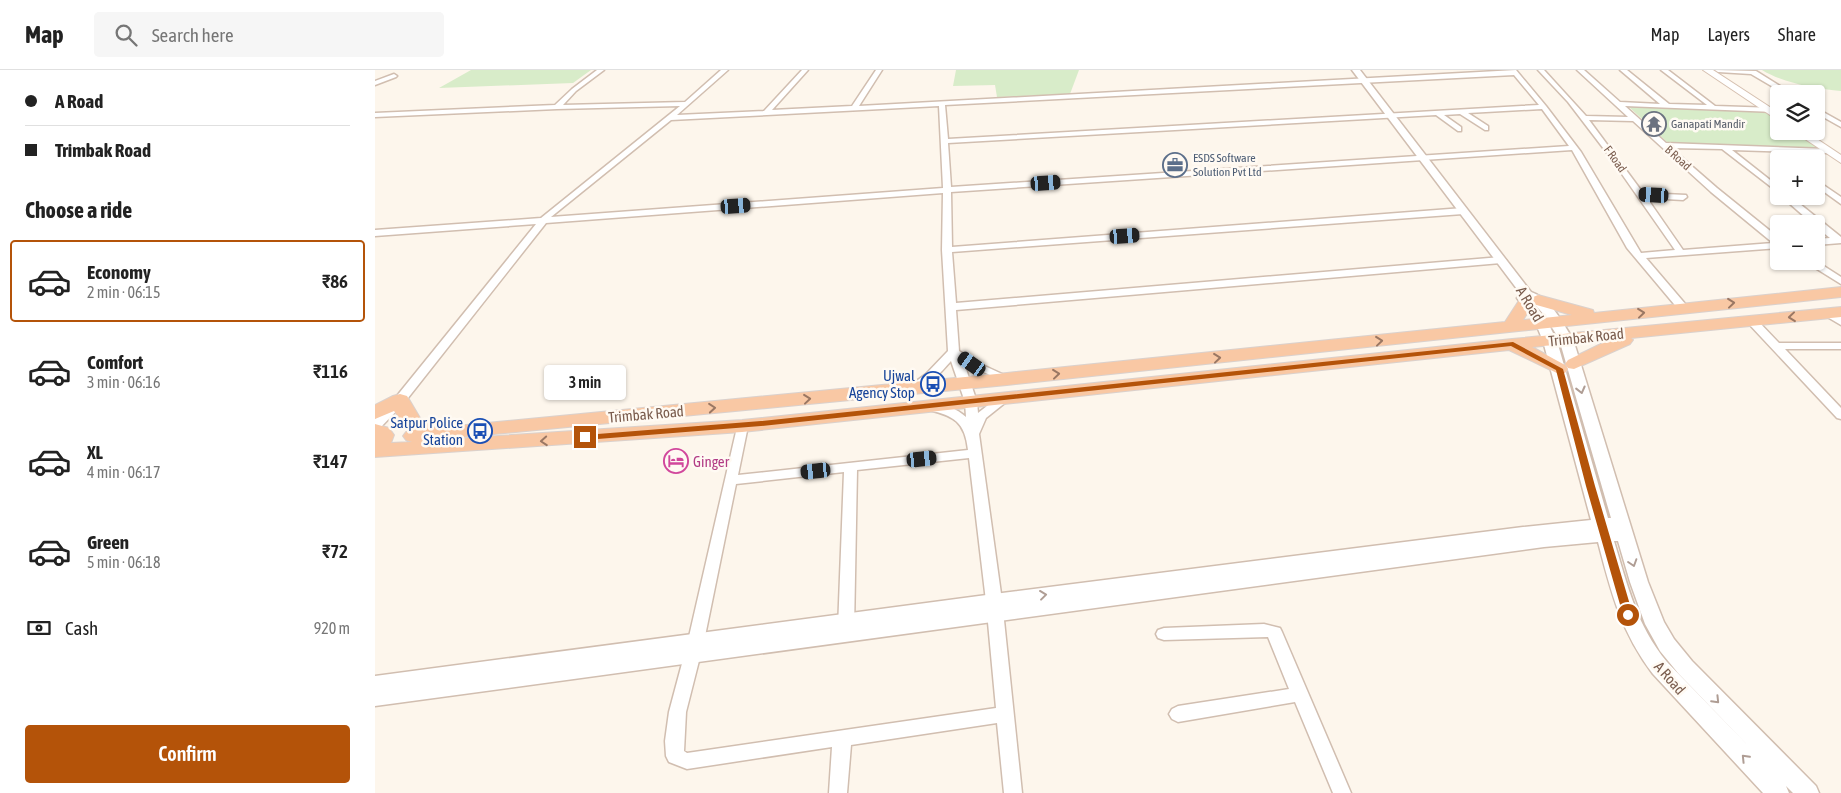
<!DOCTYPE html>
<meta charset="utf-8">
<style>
body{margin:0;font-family:"Asap Condensed",sans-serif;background:#f6f6f6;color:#222;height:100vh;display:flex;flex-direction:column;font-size:19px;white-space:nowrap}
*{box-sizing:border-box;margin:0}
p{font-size:16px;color:#767676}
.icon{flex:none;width:28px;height:28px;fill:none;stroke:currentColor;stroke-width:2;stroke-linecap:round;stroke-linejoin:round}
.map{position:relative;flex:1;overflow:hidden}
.side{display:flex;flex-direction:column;background:#fff;width:375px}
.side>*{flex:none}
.guide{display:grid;align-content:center;height:110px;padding:0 25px;background:#fff}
.controls{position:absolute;left:1395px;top:15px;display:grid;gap:10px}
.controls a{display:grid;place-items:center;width:55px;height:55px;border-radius:5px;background:#fff;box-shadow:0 1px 4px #0004;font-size:25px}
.end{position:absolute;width:22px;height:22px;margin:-11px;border:6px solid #b45309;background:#fff;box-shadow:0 0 0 2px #fff}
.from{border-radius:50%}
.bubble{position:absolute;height:35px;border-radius:5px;background:#fff;box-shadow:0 1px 4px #0004;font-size:16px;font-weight:600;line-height:35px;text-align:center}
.car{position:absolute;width:15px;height:30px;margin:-15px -8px;border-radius:6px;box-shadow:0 0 4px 1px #0007;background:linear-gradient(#222 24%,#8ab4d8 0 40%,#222 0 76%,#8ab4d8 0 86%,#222 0)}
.guide b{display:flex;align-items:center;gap:18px;height:48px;font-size:19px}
.guide b+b{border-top:1px solid #e0e0e0}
.guide i{width:12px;height:12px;background:#222}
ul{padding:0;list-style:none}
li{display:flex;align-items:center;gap:15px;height:82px;margin:0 10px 8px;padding:0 15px;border:2px solid transparent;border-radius:5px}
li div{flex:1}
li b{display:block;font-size:19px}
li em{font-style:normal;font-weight:600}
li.selected{border-color:#b45309}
li>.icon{width:45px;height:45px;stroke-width:1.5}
h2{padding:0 25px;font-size:22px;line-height:60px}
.pay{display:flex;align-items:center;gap:12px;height:55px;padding:0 25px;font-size:19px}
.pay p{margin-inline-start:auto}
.button{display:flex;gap:10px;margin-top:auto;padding:10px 25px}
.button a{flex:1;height:58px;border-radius:5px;background:#b45309;color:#fff;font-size:20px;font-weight:600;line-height:58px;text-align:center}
header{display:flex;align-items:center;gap:30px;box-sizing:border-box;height:70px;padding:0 25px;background:#fff;border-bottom:1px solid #e0e0e0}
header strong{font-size:24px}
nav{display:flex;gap:28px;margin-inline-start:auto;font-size:18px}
.search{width:350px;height:45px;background:#f6f6f6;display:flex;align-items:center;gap:12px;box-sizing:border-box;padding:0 18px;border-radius:5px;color:#767676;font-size:19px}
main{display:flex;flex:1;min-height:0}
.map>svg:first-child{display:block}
.green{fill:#d8ecc9}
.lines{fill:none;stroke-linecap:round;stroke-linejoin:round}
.minor-casing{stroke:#d1beb0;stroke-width:3}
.tertiary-casing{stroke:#d1beb0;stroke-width:3}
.secondary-casing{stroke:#d6c0b0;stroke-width:2}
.trunk-casing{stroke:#dad1cd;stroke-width:2}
.minor{fill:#fff;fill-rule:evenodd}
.tertiary{fill:#fff;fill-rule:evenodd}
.secondary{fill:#fff;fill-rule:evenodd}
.trunk{fill:#f9c8a4;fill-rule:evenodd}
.oneway{stroke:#9a7763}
.oneway2{stroke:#af9d94}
.route{fill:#b45309}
.labels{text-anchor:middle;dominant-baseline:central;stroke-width:5;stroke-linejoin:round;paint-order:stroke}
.far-worship-label{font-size:12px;fill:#5b616d;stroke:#fffaf3;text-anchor:start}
.far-service-label{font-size:12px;fill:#4e5e75;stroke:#fffaf3;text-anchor:start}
.far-street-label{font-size:12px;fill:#7a5c4d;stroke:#fffaf3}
.street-label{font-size:15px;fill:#7a5c4d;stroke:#fffaf3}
.transit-label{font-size:15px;fill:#164399;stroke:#fffaf3;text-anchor:end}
.hotel-label{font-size:15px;fill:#b23c85;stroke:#fffaf3;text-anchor:start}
</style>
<header>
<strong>Map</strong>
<div class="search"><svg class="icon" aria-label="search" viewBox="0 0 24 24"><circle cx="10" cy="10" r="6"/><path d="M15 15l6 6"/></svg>Search here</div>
<nav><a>Map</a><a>Layers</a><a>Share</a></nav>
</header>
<main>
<section class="side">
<div class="guide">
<b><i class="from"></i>A Road</b>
<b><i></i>Trimbak Road</b>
</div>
<h2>Choose a ride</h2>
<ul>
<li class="selected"><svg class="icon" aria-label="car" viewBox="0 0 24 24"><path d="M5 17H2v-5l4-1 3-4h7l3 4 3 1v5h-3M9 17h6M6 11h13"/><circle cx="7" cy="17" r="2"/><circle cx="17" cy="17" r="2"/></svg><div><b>Economy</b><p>2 min · 06:15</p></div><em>₹86</em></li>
<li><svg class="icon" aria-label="car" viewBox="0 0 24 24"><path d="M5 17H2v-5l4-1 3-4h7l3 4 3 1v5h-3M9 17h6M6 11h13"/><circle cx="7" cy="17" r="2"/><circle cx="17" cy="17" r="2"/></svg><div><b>Comfort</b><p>3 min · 06:16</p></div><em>₹116</em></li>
<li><svg class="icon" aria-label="car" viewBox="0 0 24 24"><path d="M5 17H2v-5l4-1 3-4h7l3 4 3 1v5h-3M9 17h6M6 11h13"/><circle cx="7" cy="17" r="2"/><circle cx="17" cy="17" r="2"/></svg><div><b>XL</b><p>4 min · 06:17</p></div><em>₹147</em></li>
<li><svg class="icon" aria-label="car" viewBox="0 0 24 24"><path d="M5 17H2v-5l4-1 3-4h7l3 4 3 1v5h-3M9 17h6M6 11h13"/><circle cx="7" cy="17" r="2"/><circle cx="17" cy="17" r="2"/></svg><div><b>Green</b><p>5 min · 06:18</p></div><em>₹72</em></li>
</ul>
<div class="pay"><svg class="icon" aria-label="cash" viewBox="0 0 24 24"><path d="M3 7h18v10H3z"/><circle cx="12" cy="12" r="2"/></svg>Cash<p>920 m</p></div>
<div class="button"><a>Confirm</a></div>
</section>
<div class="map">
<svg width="1466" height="723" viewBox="0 0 1466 723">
<rect width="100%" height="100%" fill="#fdf6ec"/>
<path class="green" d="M96,0H216L198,13L64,18Z
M581,0H704L695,24L622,27L620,15L578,16Z
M1387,0H1466V21C1441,19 1408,13 1387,0Z
M1253,36L1388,41L1404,51V61H1419L1445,79L1293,73Z"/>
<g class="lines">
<defs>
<path id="minor" d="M222,0H229L201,21L188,35L310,32L346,0H353L302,45L389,41L427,0H433L397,40L477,36L501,0H507L484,36L1141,0L1171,36L1206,82L1266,183L1300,180L1235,87L1193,32L1163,0H1169L1211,46L1253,47L1202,0H1209L1245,32L1285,34L1245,0H1252L1294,34L1332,35L1286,0H1293L1340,36L1400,38L1403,40L1400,42L1250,36L1291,73L1452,79L1456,81L1452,83L1357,80L1404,117V123L1347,79L1296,78L1342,118L1404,168V178L1271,188L1312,236L1313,238L1308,241L1304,240L1252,178L1197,80L576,122L577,177L1088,138L1092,141L1088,144L577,182L581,233L1126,187L1131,190L1126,193L581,240L584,281L601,292L638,309L636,311H628L589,293L602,332L603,343L626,325L630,324L636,328L611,348L604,364L627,531L647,723H629L622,653L476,675L472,723H454L457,677L312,699L294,692L291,686L290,671L294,642L313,571L363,353L367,352L373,356L363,405L593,380C590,352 579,346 554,340L552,337L558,333C571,335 581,338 591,347L590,332L576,291C566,302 553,318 538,322L532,318L551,304L573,281L567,180L568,123L171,153L29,333L4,359L0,360V349L21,327L161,154L0,166V160L166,148L305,36L182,39L0,47V43L180,35L197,19ZM1139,5L1164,35L573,69L570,35ZM564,36L568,118L176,147L296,50ZM1167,39L1194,76L576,117L573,73L1061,45L1083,61H1086V57L1069,45L1085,44L1110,60H1113V56L1093,43ZM1214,50L1258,51L1336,122L1398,173L1308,180L1272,128L1308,130L1312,127L1311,125L1268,123ZM594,388L611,531L621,638L312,683L309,681L311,642L329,571L361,414L469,402L463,559L465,563L471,565L477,563L479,559L482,400Z
M1340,0L1381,1L1418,24H1410L1376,4L1343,2Z
M19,4L22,6L21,7L0,15V11Z
M1441,38L1466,52V57L1441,43Z
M1441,110L1466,127V134L1441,116Z
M1406,126H1415L1466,167V173L1441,175V169L1455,168L1441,157V154H1438Z
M1429,191H1441L1466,207V214Z
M1453,240L1466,247V255L1449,245L1448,243Z
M1377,248L1381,249L1404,273H1466V279H1410L1466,338V349L1462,348L1373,253L1372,251L1373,249Z
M889,554L905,558L907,562L976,723H958L920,632L803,652L797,649L794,644L797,639L803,636L914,619L893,567L789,570L783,568L781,564L783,560L789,558Z"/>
<path id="tertiary" d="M977,0H985L1156,222C1176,229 1187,252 1198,269L1273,512L1289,552L1299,569L1317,591L1441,716L1444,723H1418L1411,716L1414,723H1388L1278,604C1246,562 1236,522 1223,472L1169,477L0,636V606L619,524L1148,457L1216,450L1168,271L1161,254L1142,228L1145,223ZM1158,232L1170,246L1184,269L1236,448H1233L1182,271L1173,253ZM1239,471H1243L1255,512L1270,554L1285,581L1303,603L1383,686L1292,592C1261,554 1253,517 1239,471Z"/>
<path id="secondary" d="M1328,0H1338L1404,43V51Z
M1418,61H1430L1466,85V93Z"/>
<path id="trunk" d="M1466,217V227L632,315L47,371L367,350L1137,269L1466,237V247L1256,268L1258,270L1255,274L1199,299L1193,298L1190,294L1193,290L1234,270L1157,277L1190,295L1193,299L1190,303L1184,304L1134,280L367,362L0,387V354L14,358L19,365L16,373L37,372L31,370L28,366L31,362L35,361L19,341L0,349V335L18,326L25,324L32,326L45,348L60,358L632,303L1130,252L1145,229L1156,228L1163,225L1218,240L1219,243ZM1158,234L1197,245L1148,250Z"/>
</defs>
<use href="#minor" class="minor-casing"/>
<use href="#tertiary" class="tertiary-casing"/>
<use href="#secondary" class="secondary-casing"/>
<use href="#trunk" class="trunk-casing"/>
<use href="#minor" class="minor"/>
<use href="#tertiary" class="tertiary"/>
<use href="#secondary" class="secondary"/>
<use href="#trunk" class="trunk"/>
</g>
<defs><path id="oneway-chevron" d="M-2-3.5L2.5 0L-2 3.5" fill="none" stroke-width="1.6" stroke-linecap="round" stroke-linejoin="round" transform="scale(1.25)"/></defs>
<g class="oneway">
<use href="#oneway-chevron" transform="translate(1356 233) rotate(-6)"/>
<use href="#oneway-chevron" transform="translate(1266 243) rotate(-6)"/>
<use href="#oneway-chevron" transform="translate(1417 247) rotate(174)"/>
<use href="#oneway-chevron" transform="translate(1004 271) rotate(-6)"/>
<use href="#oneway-chevron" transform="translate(842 288) rotate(-6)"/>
<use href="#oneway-chevron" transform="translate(681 304) rotate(-6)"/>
<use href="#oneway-chevron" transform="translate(432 329) rotate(-6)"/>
<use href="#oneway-chevron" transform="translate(337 338) rotate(-5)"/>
<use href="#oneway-chevron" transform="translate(169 371) rotate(176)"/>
</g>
<g class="oneway2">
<use href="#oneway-chevron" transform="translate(1206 320) rotate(76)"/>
<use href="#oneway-chevron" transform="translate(1258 493) rotate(72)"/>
<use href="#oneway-chevron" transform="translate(668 525) rotate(-7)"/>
<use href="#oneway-chevron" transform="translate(1341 630) rotate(46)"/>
<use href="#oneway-chevron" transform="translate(1370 688) rotate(-134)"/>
</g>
<path class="route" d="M1138,272L1188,299L1220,416L1258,545L1257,547H1250L1248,545L1211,416L1181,300L1136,276L386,356L210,370L206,367L210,365L386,351Z"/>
<defs>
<symbol id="temple-ring" viewBox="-11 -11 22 22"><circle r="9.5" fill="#fffaf3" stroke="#6b7280" stroke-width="1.5"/><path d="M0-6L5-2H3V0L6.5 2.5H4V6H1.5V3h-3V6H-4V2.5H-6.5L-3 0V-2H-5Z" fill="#6b7280"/></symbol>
<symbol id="office-ring" viewBox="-11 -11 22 22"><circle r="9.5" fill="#fffaf3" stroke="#5c6f8a" stroke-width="1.5"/><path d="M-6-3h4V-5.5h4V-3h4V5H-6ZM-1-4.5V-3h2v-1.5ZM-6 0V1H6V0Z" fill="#5c6f8a"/></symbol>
<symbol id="bus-ring" viewBox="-11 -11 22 22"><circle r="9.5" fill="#fffaf3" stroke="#1a4fb4" stroke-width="1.5"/><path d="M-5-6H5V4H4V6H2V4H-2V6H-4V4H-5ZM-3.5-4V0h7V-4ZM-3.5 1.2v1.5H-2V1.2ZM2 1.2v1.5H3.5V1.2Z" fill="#1a4fb4"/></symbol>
<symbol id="hotel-ring" viewBox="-11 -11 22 22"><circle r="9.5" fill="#fffaf3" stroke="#d1479c" stroke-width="1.5"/><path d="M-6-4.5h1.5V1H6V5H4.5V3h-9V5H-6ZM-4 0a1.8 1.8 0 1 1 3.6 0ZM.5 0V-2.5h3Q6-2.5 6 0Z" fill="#d1479c"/></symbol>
</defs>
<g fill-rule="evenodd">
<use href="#temple-ring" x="1265" y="40" width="28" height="28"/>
<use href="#office-ring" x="786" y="81" width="28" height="28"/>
<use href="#bus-ring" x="544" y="300" width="28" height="28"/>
<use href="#bus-ring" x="91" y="347" width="28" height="28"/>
<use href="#hotel-ring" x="287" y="377" width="28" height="28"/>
</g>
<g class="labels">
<g class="far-worship-label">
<text x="1296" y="54">Ganapati Mandir</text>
</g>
<g class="far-service-label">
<text x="818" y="88">ESDS Software<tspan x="818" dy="14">Solution Pvt Ltd</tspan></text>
</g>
<g class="far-street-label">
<text transform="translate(1303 88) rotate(42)">B Road</text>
<text transform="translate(1240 89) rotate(54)">F Road</text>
</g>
<g class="street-label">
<text transform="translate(1155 234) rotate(59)">A Road</text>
<text transform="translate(1211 267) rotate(-6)">Trimbak Road</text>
<text transform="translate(271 344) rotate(-5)">Trimbak Road</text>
<text transform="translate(1295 608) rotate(49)">A Road</text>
</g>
<g class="transit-label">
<text x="540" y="305">Ujwal<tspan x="540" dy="17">Agency Stop</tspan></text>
<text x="88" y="352">Satpur Police<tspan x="88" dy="17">Station</tspan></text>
</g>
<g class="hotel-label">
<text x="318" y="391">Ginger</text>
</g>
</g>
</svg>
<div class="controls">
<a><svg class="icon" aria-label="layers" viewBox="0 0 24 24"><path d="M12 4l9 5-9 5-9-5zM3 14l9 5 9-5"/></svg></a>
<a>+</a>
<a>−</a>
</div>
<i class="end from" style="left:1253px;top:545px"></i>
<i class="end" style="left:210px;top:367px"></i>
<div class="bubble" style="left:169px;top:295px;width:82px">3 min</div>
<i class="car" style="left:671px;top:113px;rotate:86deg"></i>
<i class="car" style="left:1279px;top:125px;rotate:273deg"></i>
<i class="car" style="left:361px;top:136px;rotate:86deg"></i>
<i class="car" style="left:750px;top:166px;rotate:86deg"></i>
<i class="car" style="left:597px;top:294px;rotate:305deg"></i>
<i class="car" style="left:547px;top:389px;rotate:84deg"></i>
<i class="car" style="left:441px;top:401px;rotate:264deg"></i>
</div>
</main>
